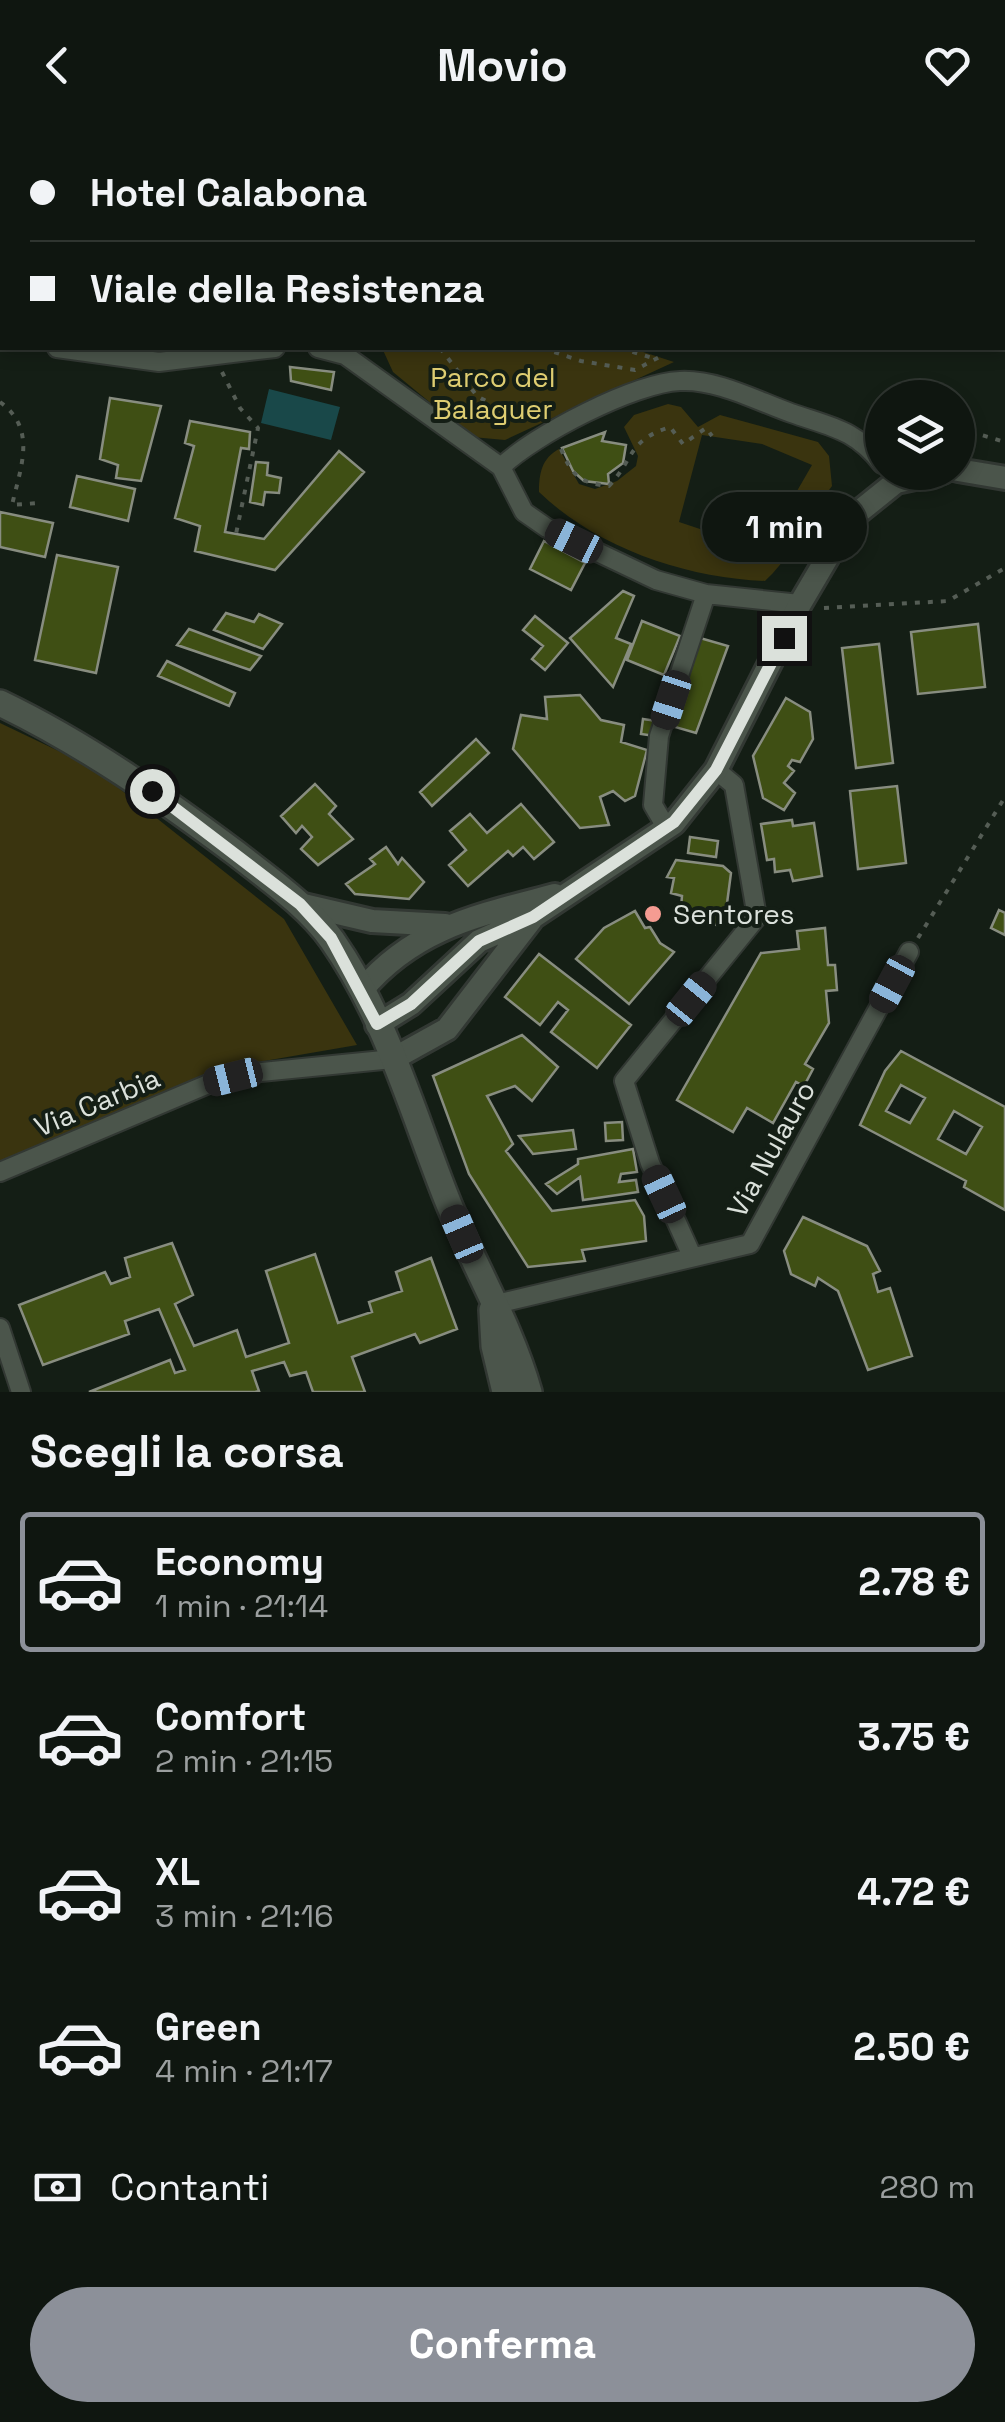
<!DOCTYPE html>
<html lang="it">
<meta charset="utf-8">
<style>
body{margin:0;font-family:"Space Grotesk",sans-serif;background:#181f19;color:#f1f3f6;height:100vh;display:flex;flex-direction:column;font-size:38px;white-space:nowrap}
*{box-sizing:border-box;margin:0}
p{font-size:32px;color:#9b9f9f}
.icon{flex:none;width:55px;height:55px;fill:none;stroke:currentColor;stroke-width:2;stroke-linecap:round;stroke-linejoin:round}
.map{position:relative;height:1262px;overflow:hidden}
.panel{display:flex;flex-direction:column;background:#0f1610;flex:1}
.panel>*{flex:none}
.guide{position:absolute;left:0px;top:0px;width:1005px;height:220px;box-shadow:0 5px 15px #0003,0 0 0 2px #2f3530;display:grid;align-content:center;height:220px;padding:0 30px;background:#0f1610}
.tools{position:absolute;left:865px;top:250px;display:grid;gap:20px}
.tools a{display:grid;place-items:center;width:110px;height:110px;border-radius:50%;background:#0f1610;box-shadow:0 5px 15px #0003,0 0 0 2px #2f3530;font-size:50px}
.end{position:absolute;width:45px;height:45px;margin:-22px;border:12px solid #dbe1db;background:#111;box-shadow:0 0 0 5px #111}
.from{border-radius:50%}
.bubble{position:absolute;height:70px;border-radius:35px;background:#0f1610;box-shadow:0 5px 15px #0003,0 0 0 2px #2f3530;font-size:32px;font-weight:700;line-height:70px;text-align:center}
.car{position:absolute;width:30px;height:60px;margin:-30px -15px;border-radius:12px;box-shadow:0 0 8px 2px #0007;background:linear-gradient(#222 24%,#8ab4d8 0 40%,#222 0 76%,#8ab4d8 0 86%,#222 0)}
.guide b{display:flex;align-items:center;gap:35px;height:95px;font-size:38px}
.guide b+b{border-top:2px solid #2f3530}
.guide i{width:25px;height:25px;background:#f1f3f6}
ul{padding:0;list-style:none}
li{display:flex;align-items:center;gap:30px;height:140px;margin:0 20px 15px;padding:0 10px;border:5px solid transparent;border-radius:10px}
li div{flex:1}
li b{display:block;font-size:38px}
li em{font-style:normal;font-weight:700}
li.current{border-color:#8c9099}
li>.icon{width:90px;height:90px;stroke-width:1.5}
h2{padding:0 30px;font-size:45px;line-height:120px}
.pay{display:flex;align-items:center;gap:25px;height:110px;padding:0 30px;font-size:38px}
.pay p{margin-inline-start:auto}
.primary-button{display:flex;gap:20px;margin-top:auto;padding:20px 30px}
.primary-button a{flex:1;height:115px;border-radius:60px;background:#8c9099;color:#fff;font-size:40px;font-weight:700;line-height:115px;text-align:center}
header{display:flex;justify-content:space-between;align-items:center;height:130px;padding:0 30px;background:#0f1610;font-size:45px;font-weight:700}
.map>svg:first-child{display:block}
.green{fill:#3a340f;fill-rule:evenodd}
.water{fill:#194849}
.building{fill:#3f4f14;stroke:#888d80;stroke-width:2.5;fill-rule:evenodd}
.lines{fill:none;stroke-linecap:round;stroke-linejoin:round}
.minor-casing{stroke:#323833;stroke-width:22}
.tertiary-casing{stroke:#323833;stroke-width:28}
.secondary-casing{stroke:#323833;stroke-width:30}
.path{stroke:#555d55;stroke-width:4;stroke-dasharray:5 8;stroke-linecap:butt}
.minor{stroke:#4b554b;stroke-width:18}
.tertiary{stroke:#4b554b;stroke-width:22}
.secondary{stroke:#4b554b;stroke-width:25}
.route{stroke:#dbe1db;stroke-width:12}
.poi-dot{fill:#f59c92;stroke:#141e15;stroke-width:4}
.labels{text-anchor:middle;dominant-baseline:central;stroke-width:8;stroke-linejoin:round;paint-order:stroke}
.park-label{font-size:28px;fill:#decd71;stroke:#141e15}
.poi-label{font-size:28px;fill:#dbe1db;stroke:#141e15;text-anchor:start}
.street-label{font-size:28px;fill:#dbe1db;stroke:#141e15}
</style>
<header><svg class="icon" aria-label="back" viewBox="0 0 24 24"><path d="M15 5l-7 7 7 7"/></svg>Movio<svg class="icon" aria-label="heart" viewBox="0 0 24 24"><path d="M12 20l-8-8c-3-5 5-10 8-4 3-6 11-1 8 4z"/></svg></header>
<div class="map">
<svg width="1005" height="1262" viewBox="0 0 1005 1262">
<rect width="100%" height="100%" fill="#141e15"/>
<path class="green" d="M382,218H631L674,232L505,310L472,307L393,242Z
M668,274L681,277L698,297L720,285L818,312L829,326L832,356C809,387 793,425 765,451C686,448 597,418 539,362C539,343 542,328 559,319L579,354L595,359L617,351L636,336L638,326L624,297L634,285ZM702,305L762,314L812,335L763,420L679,392Z
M0,593L92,637L284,789L357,915L229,937L161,973L0,1031Z"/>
<path class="water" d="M0,0H273L2,2L0,28Z
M772,0H1005V179L1002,2Z
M269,259L340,277L331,310L261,293Z"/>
<path class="building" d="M290,237L334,242L331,260L291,251Z
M110,268L161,276L141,351L116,348L118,335L100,329Z
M190,291L250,302L249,319L241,318L225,402L264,409L339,321L364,342L275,440L195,421L200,396L175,388L194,316L185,313Z
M605,302L602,311L626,315L623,333L608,344L609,354L584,351L573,341L562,318Z
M256,332L268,333L267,345L281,348L279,363L265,362L263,375L250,372Z
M77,346L135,359L128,391L70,377Z
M0,382L53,393L45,427L0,417Z
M544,411L585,433L571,460L530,439Z
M57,425L118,437L96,543L35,530Z
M623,461L634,466L616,508L631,514L613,557L570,508Z
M226,483L254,492L259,484L282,494L263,519L214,500Z
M535,486L568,513L545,540L532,529L543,516L523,500Z
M642,491L680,506L664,545L627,530Z
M978,494L985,557L918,564L911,502Z
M189,499L261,526L250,540L177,515Z
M700,508L728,516L696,603L675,597L684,564L678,563Z
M879,514L893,633L856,638L842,518Z
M167,531L235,563L229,576L158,546Z
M580,565L601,590L624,595L621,612L647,620L635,666L625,671L613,661L600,667L609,695L580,698L513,619L521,585L547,589L545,567Z
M786,568L810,582L813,609L800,632L792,630L788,636L794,641L784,653L795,663L784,680L763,668L753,626Z
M643,589L657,591L655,606L641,604Z
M476,609L489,623L432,676L420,662Z
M315,654L336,676L329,684L353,709L318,735L301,719L312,707L302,696L296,703L281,686Z
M897,656L906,733L858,739L850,661Z
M521,674L554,712L534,729L523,717L513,726L508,721L468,756L449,735L466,720L450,701L470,684L487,703Z
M792,690L793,696L814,693L822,746L793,751L790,740L775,742L774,729L767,730L761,694Z
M690,707L718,711L716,727L688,723Z
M386,717L398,734L402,728L424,752L409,769L355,764L346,754L375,734L370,729Z
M676,730L723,736L731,743L726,781L718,780L717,795L680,789L682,766L671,763L674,748L667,747Z
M999,780L1005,783V805L991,798Z
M635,781L645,798L650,797L660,813L674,822L629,874L576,829L604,798Z
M825,798L828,835H835L837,860L826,861L829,893L805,934L813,939L804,956L796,952L773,993L747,978L733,1002L677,970L761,823L799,819L797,801Z
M539,824L631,895L597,938L551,902L568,880L558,872L540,895L505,867Z
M522,905L558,937L532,971L515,956L487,966L513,1014L506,1021L552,1081L635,1070L644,1086L646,1111L582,1120L585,1131L528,1137L469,1044L433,946Z
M901,921L1005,977V1080L964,1057L966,1051L860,995L885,941ZM901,955L925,968L910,993L886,981ZM954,981L982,997L966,1024L938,1009Z
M622,992L623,1010L606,1011L605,993Z
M573,1000L576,1019L533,1024L519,1006Z
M633,1019L637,1042L621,1044L619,1052L636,1050L638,1062L583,1070L580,1047L557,1064L546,1054L578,1034V1029Z
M803,1087L867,1116L880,1141L873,1144L878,1162L890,1158L912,1226L868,1240L838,1161L818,1148L815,1156L791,1144L784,1121Z
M172,1113L193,1165L175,1174L194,1216L237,1200L246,1227L289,1213L266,1141L315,1124L338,1193L372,1182L369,1172L402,1161L396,1142L431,1128L457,1199L420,1213L415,1204L352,1227L365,1262H313L306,1242L290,1246L284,1232L252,1241L259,1261L255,1262H89L170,1230L175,1243L185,1240L159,1179L125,1191L129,1204L43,1235L19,1175L105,1142L111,1154L130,1147L125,1128Z"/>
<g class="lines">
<defs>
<path id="minor" d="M0,210H2
M57,218L159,232L275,218
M318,218L345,225L501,337L524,382L547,398L656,450L706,464L800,474
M501,337C534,305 634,253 680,251C717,249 757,271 791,283C831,297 855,299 882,334
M666,697L653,675L659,606L706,464
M0,1042L213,952L252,943L393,929
M692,1126L650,1033L624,951L757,787L734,655L716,640
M492,1175L750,1114L909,822
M0,1198L21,1262"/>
<path id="tertiary" d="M958,340L1005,348
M299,774L372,791L445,795
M362,860C415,797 480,785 555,765
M377,895L411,874L479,811L533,787L674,693L716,640L800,474L850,389L896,352L943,342
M393,929L447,899L531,790"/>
<path id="secondary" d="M0,573C85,614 162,668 237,724C270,750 308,776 332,810C386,887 412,981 446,1067C472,1133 510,1194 529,1262
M492,1180L494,1216L505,1262"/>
</defs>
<use href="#minor" class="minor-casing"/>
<use href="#tertiary" class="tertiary-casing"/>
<use href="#secondary" class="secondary-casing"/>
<path class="path" d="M440,218L477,266L525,293
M542,218L581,231L635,240L665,224
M620,218L656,229
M222,242L240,278L258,298L236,404
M0,272C37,299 21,336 12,375L38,373
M958,298L1005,312
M561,319C572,346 580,353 609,356C634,329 628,310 670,297L683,314L706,298L712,306
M824,478L948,471L1005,438
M918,808L1005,667"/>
<use href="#minor" class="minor"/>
<use href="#tertiary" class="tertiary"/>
<use href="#secondary" class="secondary"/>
</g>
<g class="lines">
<path class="route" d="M152,661L300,774L331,808L377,894L411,874L479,811L533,787L674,692L716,640L784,508"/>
</g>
<circle class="poi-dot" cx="653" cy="784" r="10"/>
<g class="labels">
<g class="park-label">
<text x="493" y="247">Parco del<tspan x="493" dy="32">Balaguer</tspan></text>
</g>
<g class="poi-label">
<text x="673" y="784">Sentores</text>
</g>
<g class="street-label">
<text transform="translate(97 972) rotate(-23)">Via Carbia</text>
<text transform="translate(771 1019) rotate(-61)">Via Nulauro</text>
</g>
</g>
</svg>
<div class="tools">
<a><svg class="icon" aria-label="layers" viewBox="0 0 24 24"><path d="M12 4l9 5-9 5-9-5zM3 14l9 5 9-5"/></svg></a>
</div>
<i class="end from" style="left:152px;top:661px"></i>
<i class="end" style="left:784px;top:508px"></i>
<div class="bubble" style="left:702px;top:362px;width:165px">1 min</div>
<i class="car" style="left:574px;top:411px;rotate:296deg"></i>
<i class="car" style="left:671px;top:570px;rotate:198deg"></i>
<i class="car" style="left:892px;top:854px;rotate:208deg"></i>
<i class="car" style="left:691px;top:869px;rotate:39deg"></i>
<i class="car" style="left:233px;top:947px;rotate:256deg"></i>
<i class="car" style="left:664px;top:1064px;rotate:335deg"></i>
<i class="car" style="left:462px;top:1104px;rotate:337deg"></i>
<div class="guide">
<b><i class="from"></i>Hotel Calabona</b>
<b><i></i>Viale della Resistenza</b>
</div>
</div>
<section class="panel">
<h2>Scegli la corsa</h2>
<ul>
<li class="current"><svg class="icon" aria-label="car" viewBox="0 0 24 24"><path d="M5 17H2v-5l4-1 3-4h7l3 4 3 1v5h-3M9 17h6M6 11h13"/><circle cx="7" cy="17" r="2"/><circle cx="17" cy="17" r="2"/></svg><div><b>Economy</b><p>1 min · 21:14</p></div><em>2.78 €</em></li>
<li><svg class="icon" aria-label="car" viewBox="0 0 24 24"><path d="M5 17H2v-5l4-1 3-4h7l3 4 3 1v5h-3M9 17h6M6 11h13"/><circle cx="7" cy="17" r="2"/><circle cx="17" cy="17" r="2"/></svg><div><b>Comfort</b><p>2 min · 21:15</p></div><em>3.75 €</em></li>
<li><svg class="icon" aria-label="car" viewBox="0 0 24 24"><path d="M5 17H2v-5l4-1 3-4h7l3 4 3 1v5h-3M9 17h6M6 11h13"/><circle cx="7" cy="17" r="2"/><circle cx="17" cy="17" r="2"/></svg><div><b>XL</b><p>3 min · 21:16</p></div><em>4.72 €</em></li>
<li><svg class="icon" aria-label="car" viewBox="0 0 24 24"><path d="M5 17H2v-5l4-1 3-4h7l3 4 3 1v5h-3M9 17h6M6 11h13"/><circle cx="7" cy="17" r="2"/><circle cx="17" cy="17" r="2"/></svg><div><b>Green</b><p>4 min · 21:17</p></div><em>2.50 €</em></li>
</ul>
<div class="pay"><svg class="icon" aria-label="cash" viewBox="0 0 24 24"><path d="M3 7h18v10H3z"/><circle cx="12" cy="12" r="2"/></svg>Contanti<p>280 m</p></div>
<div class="primary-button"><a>Conferma</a></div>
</section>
